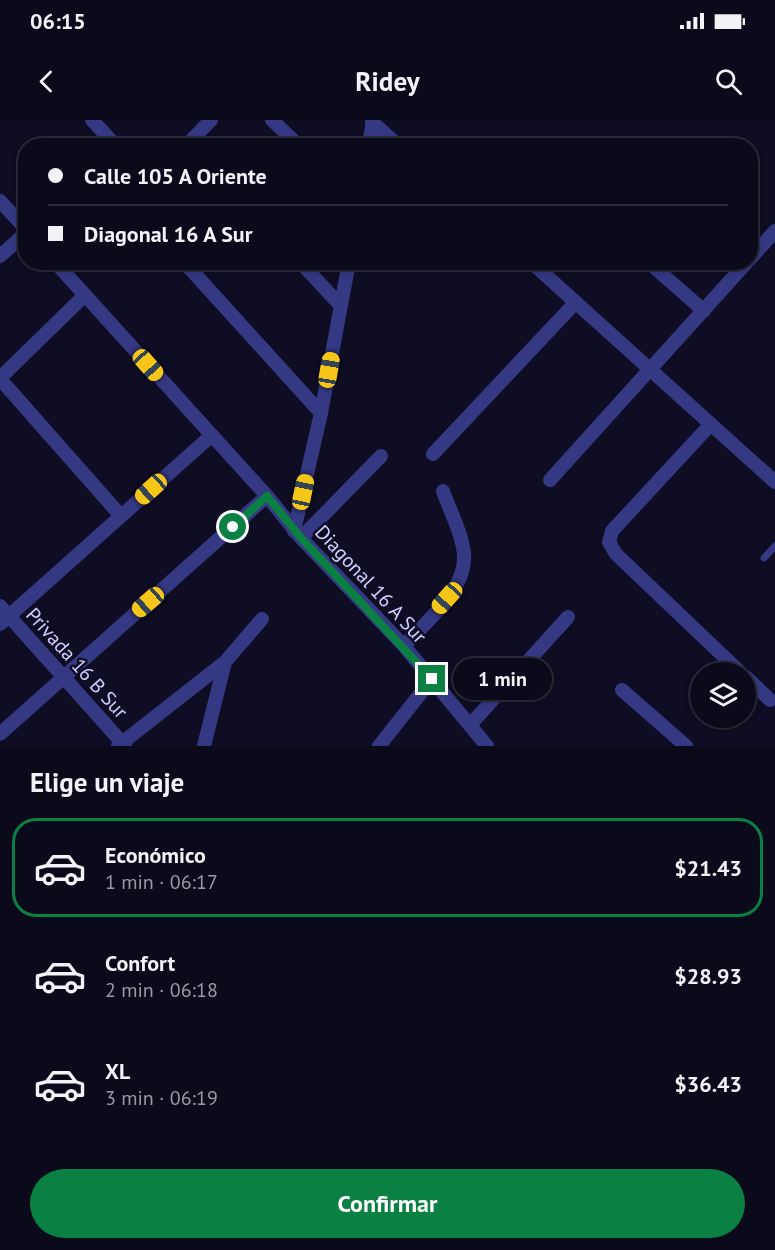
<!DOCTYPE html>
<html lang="es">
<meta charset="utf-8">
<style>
body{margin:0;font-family:"PT Sans",sans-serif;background:#191827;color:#f1f3f6;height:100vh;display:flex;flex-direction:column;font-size:22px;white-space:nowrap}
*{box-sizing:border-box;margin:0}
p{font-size:20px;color:#9a9aa2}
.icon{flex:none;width:33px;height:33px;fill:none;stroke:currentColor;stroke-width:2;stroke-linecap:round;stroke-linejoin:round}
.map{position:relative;height:626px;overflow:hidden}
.sheet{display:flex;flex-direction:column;background:#0b0a1a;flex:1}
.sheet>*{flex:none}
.hud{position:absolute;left:18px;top:18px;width:740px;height:132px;border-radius:24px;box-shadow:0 3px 9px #0003,0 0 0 2px #2b2b39;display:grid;align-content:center;height:132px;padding:0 30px;background:#0b0a1a}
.tools{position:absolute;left:690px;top:542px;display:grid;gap:12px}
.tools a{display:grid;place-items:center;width:66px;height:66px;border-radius:50%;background:#0b0a1a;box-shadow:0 3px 9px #0003,0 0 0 2px #2b2b39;font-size:30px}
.end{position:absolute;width:27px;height:27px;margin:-14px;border:8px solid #0b8043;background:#fff;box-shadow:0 0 0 3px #fff}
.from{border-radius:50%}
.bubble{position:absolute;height:42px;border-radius:21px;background:#0b0a1a;box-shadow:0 3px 9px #0003,0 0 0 2px #2b2b39;font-size:20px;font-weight:800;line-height:42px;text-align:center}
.car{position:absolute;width:18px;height:36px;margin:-18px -9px;border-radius:8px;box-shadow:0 0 4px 2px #0007;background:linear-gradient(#f5c518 24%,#345 0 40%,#f5c518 0 76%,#345 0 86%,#f5c518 0)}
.hud b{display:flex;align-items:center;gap:21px;height:57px;font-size:22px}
.hud b+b{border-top:2px solid #2b2b39}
.hud i{width:15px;height:15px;background:#f1f3f6}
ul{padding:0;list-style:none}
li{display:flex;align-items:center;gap:18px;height:99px;margin:0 12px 9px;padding:0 18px;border:3px solid transparent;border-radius:24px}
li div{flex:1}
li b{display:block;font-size:22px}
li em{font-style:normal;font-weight:800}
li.selected{border-color:#0b8043}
li>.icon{width:54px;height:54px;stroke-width:1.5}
h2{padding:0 30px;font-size:27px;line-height:72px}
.cta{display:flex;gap:12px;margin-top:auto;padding:12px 30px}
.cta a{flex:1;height:69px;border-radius:36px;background:#0b8043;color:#fff;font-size:24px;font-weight:800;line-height:69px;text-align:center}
.status{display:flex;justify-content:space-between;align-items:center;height:42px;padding:0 30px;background:#0b0a1a;direction:ltr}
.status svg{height:16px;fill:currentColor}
header{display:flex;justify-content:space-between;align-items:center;height:78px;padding:0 30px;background:#0b0a1a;font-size:27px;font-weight:800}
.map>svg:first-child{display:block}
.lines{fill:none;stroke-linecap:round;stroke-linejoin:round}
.service{stroke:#353984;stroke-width:7}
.minor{stroke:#353984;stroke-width:14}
.route{stroke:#0b8043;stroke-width:8}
.labels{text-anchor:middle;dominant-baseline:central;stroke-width:5;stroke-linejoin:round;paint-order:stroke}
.street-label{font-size:20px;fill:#d0cfff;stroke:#0f0d23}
</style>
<div class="status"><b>06:15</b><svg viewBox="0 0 49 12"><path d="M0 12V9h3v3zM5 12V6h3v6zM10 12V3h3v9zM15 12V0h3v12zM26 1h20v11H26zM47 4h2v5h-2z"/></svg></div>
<header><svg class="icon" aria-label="back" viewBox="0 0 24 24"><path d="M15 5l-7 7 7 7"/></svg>Ridey<svg class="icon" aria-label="search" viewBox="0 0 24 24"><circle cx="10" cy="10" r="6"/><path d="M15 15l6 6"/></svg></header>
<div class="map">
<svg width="775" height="626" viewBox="0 0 775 626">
<rect width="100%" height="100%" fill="#0f0d23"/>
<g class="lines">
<path class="service" d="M764,438L775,426"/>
<path class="minor" d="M92,0L116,26
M272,0L299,26
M372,2L399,26
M186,26L211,0
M369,26L373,0
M0,81L26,109
M0,136L26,113
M750,139L775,111
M55,142L267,376L301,418L404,526L487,626
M184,142L321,293
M300,142L341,186
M531,142L775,362
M654,147L704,191
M0,258L85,175
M0,259L121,396
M711,304L612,411L609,422L616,434L740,552
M433,334L576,182
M550,360L747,142
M294,411L321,293L349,142
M301,418L381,336
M0,486L125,626
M0,504L212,315
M404,526C425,502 467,470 464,434C462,413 450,391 443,371
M746,557L770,580
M622,570L686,626
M470,605L568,497
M0,614L267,376
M118,626L225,542L262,499
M204,626L225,542
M379,626L432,559"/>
</g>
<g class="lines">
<path class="route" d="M233,407L267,376L301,418L432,559"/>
</g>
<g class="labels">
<g class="street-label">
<text transform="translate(371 464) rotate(47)">Diagonal 16 A Sur</text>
<text transform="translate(77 543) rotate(48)">Privada 16 B Sur</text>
</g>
</g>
</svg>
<div class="tools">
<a><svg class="icon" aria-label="layers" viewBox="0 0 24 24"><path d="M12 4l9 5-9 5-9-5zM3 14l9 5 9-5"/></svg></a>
</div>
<i class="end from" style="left:233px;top:407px"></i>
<i class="end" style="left:432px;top:559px"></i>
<div class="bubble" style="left:453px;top:538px;width:99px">1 min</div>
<i class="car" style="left:148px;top:245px;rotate:138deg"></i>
<i class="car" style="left:329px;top:250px;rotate:10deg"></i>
<i class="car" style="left:151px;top:369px;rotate:228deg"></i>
<i class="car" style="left:303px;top:372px;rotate:12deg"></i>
<i class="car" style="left:447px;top:478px;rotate:222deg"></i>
<i class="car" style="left:148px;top:482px;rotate:229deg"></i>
<div class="hud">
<b><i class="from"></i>Calle 105 A Oriente</b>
<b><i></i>Diagonal 16 A Sur</b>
</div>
</div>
<section class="sheet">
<h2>Elige un viaje</h2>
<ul>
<li class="selected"><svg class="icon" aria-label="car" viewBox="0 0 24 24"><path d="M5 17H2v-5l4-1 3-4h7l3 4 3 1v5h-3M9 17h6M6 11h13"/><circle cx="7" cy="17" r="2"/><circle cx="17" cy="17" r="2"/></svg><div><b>Económico</b><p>1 min · 06:17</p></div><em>$21.43</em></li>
<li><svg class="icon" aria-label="car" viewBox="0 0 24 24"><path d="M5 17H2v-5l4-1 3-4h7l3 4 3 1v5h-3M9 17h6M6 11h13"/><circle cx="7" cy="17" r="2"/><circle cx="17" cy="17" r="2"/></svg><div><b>Confort</b><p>2 min · 06:18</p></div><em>$28.93</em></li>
<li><svg class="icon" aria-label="car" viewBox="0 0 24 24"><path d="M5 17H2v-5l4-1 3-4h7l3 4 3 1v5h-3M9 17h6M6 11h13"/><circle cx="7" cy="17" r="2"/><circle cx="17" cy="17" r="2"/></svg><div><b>XL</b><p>3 min · 06:19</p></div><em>$36.43</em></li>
</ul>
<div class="cta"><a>Confirmar</a></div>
</section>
